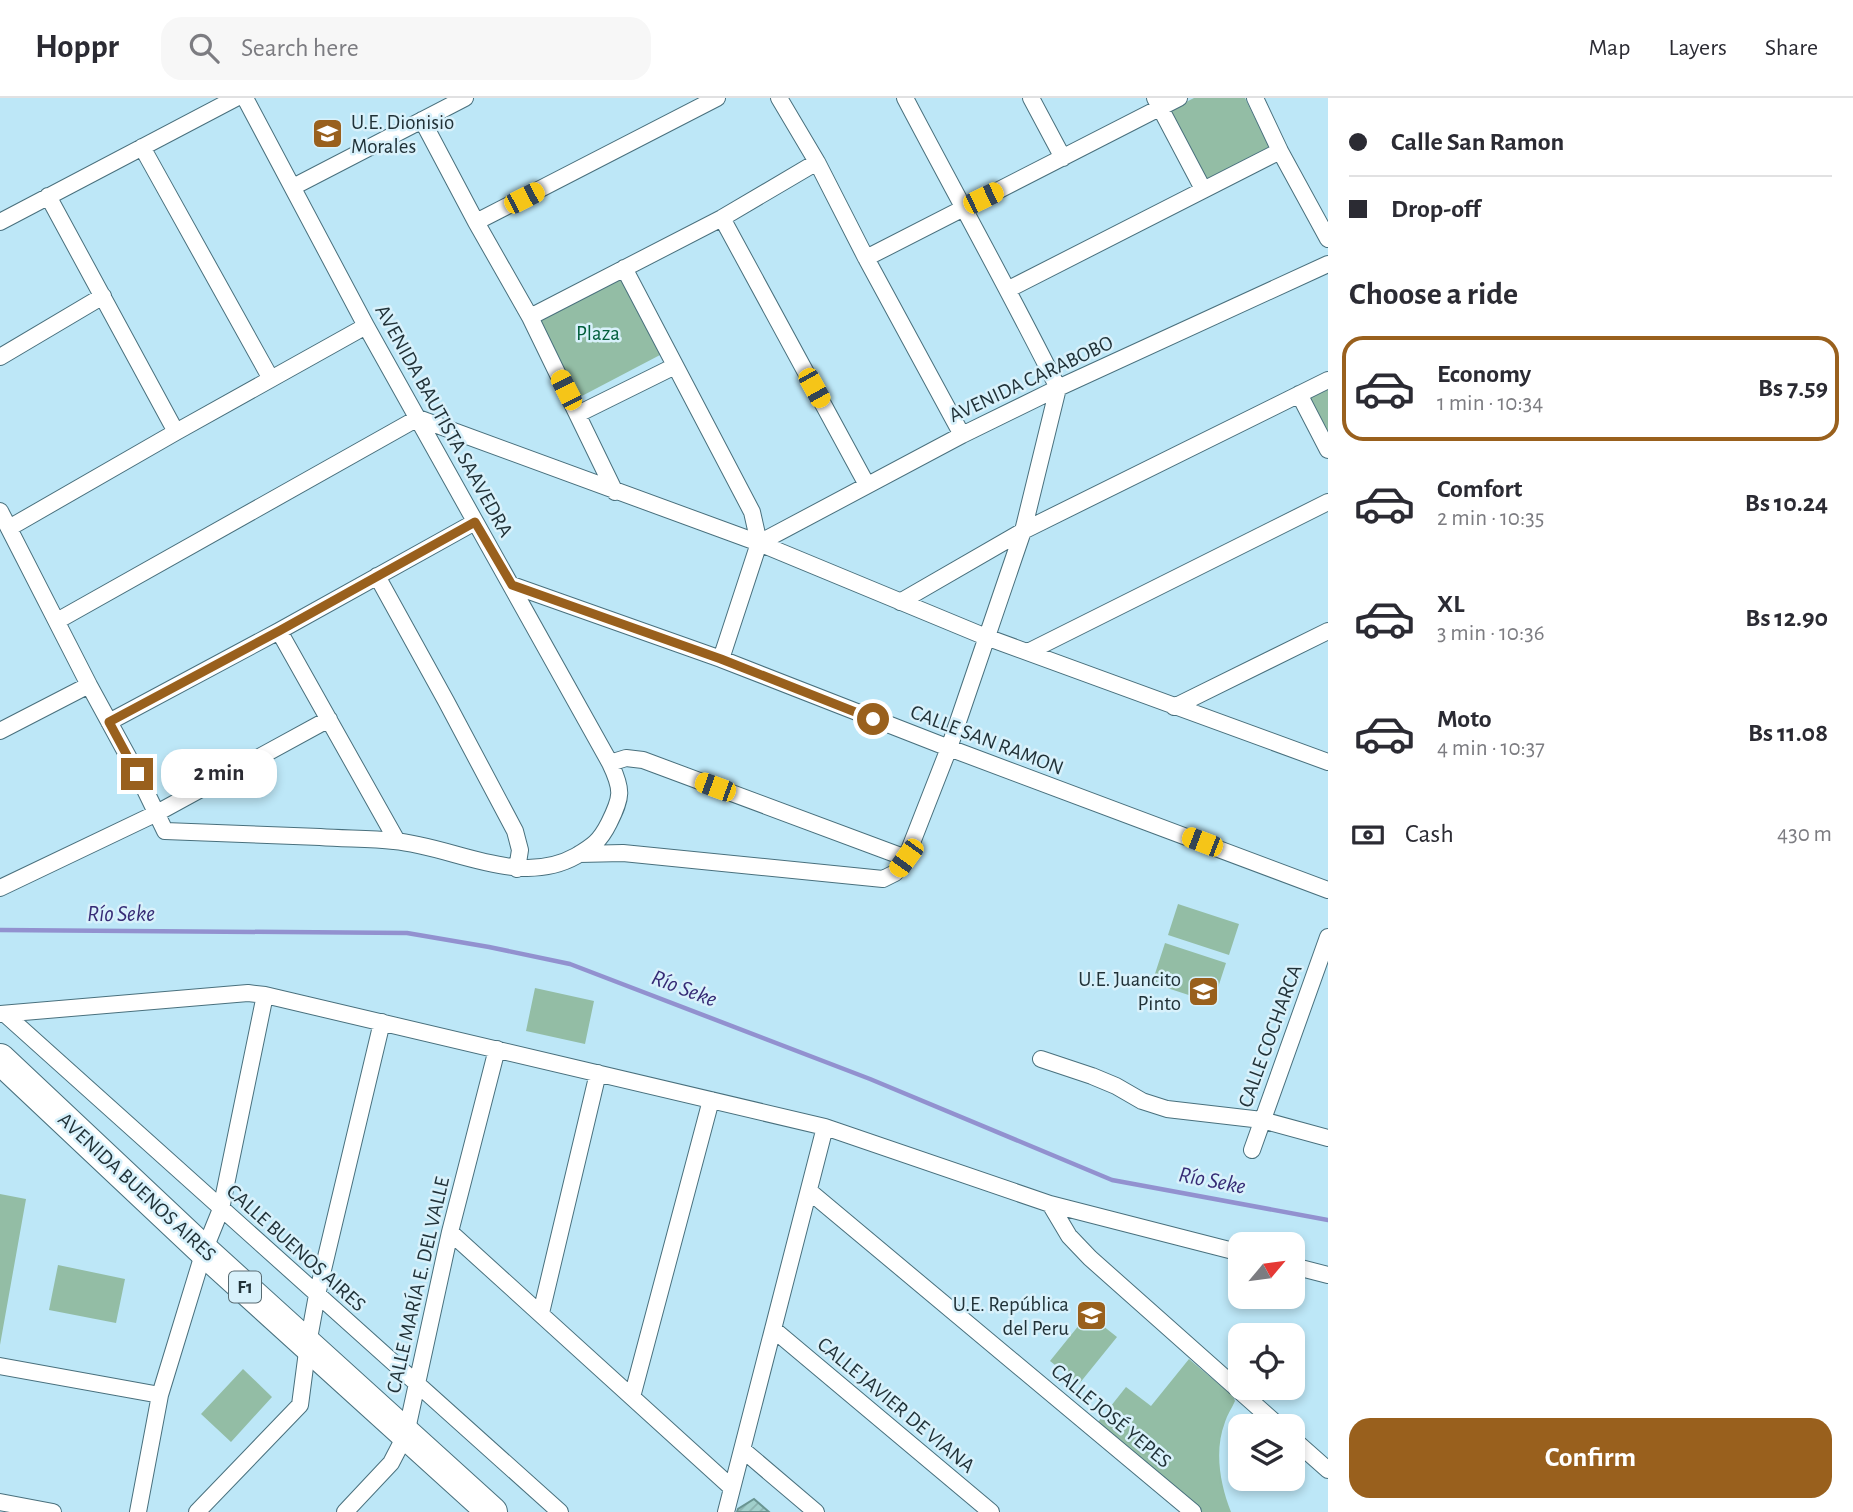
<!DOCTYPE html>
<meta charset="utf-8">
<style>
body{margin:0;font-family:"Alegreya Sans",sans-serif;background:#f7f7f7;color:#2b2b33;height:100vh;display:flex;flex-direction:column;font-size:26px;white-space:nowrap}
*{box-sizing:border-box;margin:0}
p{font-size:23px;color:#7c7c81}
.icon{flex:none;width:38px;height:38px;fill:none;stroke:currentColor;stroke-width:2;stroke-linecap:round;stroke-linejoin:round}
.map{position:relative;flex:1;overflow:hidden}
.sheet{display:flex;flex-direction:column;background:#fff;width:525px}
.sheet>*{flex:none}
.top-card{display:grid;align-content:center;height:154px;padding:0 21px;background:#fff}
.needle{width:46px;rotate:61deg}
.tools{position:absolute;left:1228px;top:1134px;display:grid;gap:14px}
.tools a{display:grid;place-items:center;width:77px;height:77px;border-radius:14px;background:#fff;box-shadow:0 4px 10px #0003;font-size:35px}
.end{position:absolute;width:32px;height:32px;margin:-16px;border:9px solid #99601d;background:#fff;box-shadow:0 0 0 4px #fff}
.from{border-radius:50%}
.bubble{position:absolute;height:49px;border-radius:21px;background:#fff;box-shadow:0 4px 10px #0003;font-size:23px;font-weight:600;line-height:49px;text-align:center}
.car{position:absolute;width:21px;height:42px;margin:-21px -10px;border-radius:9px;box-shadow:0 0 5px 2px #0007;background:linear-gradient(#f5c518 24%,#345 0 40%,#f5c518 0 76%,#345 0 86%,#f5c518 0)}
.top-card b{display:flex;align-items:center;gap:24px;height:66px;font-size:26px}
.top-card b+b{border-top:2px solid #e1e1e2}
.top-card i{width:18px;height:18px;background:#2b2b33}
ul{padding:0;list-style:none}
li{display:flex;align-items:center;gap:21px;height:105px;margin:0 14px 10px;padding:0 7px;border:4px solid transparent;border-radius:21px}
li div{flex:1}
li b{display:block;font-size:26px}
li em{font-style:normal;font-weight:600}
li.selected{border-color:#99601d}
li>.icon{width:63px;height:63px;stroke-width:1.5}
h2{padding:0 21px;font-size:32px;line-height:84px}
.pay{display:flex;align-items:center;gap:18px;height:77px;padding:0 21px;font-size:26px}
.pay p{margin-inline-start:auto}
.primary-button{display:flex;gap:14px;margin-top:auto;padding:14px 21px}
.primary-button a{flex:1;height:80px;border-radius:21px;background:#99601d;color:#fff;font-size:28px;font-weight:600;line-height:80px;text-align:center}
header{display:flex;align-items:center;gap:42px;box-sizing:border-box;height:98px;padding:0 35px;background:#fff;border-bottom:2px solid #e1e1e2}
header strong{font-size:33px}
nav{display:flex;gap:38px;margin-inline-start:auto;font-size:24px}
.search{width:490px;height:63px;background:#f7f7f7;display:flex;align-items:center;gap:18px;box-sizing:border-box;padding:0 24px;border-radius:21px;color:#7c7c81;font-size:26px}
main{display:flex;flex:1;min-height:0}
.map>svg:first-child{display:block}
.park{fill:#93bda5}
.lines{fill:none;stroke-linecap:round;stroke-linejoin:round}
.stream{stroke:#9291cf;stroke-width:4.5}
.building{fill:url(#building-hatch);stroke:#699592;stroke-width:2}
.street-casing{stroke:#49707d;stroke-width:18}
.highway-casing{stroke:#49707d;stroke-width:32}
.street{stroke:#fff;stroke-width:16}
.highway{stroke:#fff;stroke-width:30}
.route{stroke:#99601d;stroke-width:9}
.labels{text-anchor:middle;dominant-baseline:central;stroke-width:5;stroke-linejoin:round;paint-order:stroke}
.shield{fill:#d8f1fb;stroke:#586b72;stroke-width:2}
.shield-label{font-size:19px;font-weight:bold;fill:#213238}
.poi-label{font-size:21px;fill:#213238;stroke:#d8f1fb;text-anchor:end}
.park-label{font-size:21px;fill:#005e3b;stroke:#d8f1fb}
.street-label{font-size:21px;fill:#213238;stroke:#d8f1fb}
.water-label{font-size:23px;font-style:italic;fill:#362b75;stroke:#d8f1fb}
</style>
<header>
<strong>Hoppr</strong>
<div class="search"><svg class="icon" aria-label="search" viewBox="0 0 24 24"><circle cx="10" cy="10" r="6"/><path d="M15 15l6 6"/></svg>Search here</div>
<nav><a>Map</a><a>Layers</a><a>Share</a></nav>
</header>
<main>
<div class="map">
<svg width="1328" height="1414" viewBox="0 0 1328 1414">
<defs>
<pattern id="building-hatch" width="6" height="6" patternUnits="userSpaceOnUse" patternTransform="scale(1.75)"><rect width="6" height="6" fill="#a0cfcb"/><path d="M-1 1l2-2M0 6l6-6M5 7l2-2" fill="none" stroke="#8ab2af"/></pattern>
</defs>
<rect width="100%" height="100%" fill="#bde7f7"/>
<path class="park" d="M1194,0H1245L1271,52L1205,85L1168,13Z
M619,173L660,257L578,300L535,213Z
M1328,290V339L1308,300Z
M1178,806L1239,826L1229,857L1168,837Z
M1165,845L1226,865L1213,905L1152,885Z
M535,890L594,903L585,946L526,933Z
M0,1096L26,1101L0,1247Z
M58,1167L125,1181L116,1225L49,1212Z
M1088,1216L1117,1239L1079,1286L1050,1263Z
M1189,1261L1233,1298L1235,1303C1232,1310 1227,1317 1225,1324C1214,1353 1220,1386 1231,1414H1200L1095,1328L1126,1289L1151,1308Z
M243,1271L272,1299L231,1344L201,1316Z"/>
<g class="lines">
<path class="stream" d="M0,832L407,835L489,849L570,866L870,981L1112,1082L1328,1122"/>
</g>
<path class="building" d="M754,1401L769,1414H737L738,1411Z"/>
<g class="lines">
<defs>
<path id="street" d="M779,0L817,64L866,160L962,337
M1031,0L1063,60
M1155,0L1203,91
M1255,0L1280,53L1328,141
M422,22L476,124L530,219L615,394
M142,49L271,281
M293,89L465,0
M48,98L176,334
M722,120L867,387
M0,124L236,0
M476,124L717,0
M866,160L1179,0
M624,170L752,414L759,445L721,561
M1009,191L1280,53
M530,219L722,120L817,64
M0,259L103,198
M1299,296L1328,352
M578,316L675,268
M0,413L89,587L137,675L165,733C217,735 268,737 320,739C345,741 370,740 394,743C453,748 519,790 576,758C593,748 600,743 609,725C622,699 623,692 610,665L366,228L245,0
M9,430L176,334L366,228
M759,445L962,337L1058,290L1328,166
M377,478L446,603L515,733L520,752L517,771
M512,487L721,561L949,650L1328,792
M900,504L1023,433L1328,282
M57,523L418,320L759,445L986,539L1328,664
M279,533L397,743
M1028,554L1328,404
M1174,609L1328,533
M109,624L279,533L475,424
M0,633L89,587
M610,665L626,660L643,662L906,760
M579,756L623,755L883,781L895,775L906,760L949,650L1023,433L1058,290C1009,192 956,97 905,0
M0,790L157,715L329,621
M0,916L248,895L265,897L825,1029L1050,1106L1069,1138L1090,1160L1279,1328
M5,916L560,1414
M1041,961L1092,978L1116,988L1142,1003L1167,1011L1262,1022L1328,1040
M1252,1052L1328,839
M809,1093L1193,1414
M1050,1106L1241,1155
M450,1134L732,1390
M1293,1168L1328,1177
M541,1215L598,975
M773,1231L991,1414
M0,1268L160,1297
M632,1299L711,1002
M1293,1341L1328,1372
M743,1352L816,1414
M0,1404L53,1414
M138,1414L160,1297L204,1153L221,1111L265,897
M197,1414L300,1307L308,1246L317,1197L382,924
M345,1414L391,1365L406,1336L450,1134L497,951
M726,1414L825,1029"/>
<path id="highway" d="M0,961L204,1153L492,1414"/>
</defs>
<use href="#street" class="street-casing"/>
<use href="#highway" class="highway-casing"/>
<use href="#street" class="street"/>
<use href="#highway" class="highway"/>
</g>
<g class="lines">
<path class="route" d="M137,676L109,624L279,533L475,424L512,487L721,561L873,621"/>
</g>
<defs>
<symbol id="school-square" viewBox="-11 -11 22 22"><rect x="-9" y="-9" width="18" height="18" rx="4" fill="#99601d" stroke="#d8f1fb"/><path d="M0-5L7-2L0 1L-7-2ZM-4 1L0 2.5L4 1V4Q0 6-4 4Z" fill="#fff"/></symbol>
</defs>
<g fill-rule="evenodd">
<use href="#school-square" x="310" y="18" width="35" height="35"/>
<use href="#school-square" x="1186" y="876" width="35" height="35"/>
<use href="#school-square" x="1074" y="1200" width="35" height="35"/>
</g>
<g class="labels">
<rect class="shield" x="229" y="1173.5" width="32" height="31" rx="5"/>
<g class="shield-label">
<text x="245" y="1189">F1</text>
</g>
<g class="poi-label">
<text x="351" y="24" text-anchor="start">U.E. Dionisio<tspan x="351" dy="24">Morales</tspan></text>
<text x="1181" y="881">U.E. Juancito<tspan x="1181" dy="24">Pinto</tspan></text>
<text x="1069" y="1206">U.E. República<tspan x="1069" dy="24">del Peru</tspan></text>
</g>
<g class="park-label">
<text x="598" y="235">Plaza</text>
</g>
<g class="street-label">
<text transform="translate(1031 281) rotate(-25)">AVENIDA CARABOBO</text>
<text transform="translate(444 323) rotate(61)">AVENIDA BAUTISTA SAAVEDRA</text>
<text transform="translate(987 642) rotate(21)">CALLE SAN RAMON</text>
<text transform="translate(1270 938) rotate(-70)">CALLE COCHARCA</text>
<text transform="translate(137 1089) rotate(43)">AVENIDA BUENOS AIRES</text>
<text transform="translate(296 1150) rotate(42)">CALLE BUENOS AIRES</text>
<text transform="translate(418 1187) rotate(-77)">CALLE MARÍA E. DEL VALLE</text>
<text transform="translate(896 1307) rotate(40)">CALLE JAVIER DE VIANA</text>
<text transform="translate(1111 1318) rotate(40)">CALLE JOSÉ YEPES</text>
</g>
<g class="water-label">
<text x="121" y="816">Río Seke</text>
<text transform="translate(684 891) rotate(21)">Río Seke</text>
<text transform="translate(1212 1083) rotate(11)">Río Seke</text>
</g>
</g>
</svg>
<div class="tools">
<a><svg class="needle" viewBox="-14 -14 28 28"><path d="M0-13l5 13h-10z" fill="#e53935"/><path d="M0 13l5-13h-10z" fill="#7c7c81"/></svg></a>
<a><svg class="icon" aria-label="locate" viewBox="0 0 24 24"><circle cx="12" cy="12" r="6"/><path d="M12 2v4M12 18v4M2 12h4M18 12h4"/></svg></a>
<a><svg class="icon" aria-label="layers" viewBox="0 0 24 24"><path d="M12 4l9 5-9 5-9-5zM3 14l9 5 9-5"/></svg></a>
</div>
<i class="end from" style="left:873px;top:621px"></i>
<i class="end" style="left:137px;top:676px"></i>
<div class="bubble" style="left:161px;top:651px;width:116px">2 min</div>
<i class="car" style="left:524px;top:100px;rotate:63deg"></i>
<i class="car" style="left:983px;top:100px;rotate:64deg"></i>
<i class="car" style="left:814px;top:290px;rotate:151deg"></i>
<i class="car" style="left:566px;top:292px;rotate:333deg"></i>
<i class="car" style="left:715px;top:689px;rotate:290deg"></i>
<i class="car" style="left:1202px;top:744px;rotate:291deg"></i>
<i class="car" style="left:906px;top:760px;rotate:216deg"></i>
</div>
<section class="sheet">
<div class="top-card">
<b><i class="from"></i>Calle San Ramon</b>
<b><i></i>Drop-off</b>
</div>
<h2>Choose a ride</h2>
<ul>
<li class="selected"><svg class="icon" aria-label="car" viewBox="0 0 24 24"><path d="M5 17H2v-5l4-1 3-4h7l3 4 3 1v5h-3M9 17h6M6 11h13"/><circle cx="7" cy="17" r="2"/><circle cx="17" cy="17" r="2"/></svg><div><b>Economy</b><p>1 min · 10:34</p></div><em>Bs 7.59</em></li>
<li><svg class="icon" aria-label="car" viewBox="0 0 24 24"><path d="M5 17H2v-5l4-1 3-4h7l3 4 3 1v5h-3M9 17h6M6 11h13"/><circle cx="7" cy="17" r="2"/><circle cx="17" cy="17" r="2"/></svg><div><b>Comfort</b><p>2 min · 10:35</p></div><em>Bs 10.24</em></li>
<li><svg class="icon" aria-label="car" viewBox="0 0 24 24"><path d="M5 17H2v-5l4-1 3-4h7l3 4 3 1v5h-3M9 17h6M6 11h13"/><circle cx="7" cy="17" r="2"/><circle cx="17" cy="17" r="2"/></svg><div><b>XL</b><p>3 min · 10:36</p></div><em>Bs 12.90</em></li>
<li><svg class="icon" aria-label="car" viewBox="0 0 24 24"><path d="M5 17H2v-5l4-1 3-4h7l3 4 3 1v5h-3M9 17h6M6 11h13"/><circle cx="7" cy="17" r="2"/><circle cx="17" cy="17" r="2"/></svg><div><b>Moto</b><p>4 min · 10:37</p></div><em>Bs 11.08</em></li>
</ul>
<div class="pay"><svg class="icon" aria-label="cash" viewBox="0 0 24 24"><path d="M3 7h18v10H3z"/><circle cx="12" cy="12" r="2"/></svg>Cash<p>430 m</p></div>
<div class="primary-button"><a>Confirm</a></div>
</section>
</main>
